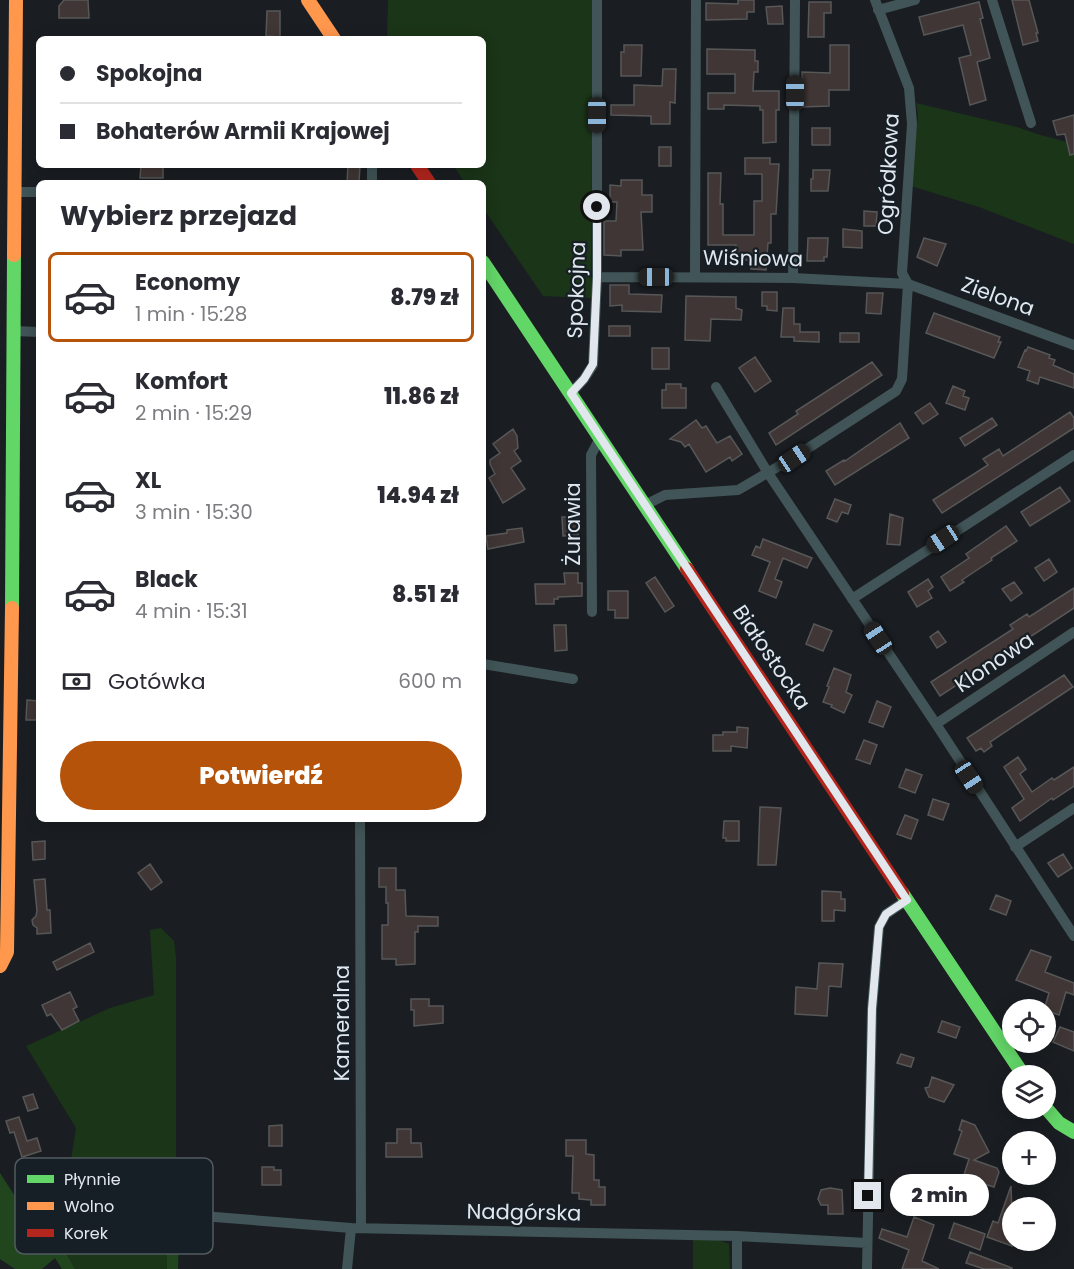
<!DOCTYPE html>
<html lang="pl">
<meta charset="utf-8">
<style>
body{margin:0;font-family:Poppins,sans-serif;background:#f2f2f3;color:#2b2b33;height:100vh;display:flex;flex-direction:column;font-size:22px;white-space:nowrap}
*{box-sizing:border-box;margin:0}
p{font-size:20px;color:#7c7c81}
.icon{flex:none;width:33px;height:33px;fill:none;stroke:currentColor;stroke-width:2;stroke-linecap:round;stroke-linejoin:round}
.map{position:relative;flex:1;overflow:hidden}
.side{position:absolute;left:36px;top:180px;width:450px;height:642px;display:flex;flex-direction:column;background:#fff;border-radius:9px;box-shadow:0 3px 15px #0003}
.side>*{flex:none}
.guide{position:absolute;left:36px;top:36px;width:450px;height:132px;border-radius:9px;box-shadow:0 3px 15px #0003;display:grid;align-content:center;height:132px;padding:0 24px;background:#fff}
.buttons{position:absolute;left:1002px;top:999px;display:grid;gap:12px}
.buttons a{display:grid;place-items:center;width:54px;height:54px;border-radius:50%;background:#fff;box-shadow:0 3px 15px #0003;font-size:30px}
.end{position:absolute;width:27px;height:27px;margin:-14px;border:8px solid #e1e7ec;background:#111;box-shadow:0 0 0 3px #111}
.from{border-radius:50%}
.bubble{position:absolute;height:42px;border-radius:21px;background:#fff;box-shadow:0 3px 15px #0003;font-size:20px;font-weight:800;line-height:42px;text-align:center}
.car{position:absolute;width:18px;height:36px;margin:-18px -9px;border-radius:8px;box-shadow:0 0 4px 2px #0007;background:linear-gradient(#222 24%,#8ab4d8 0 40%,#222 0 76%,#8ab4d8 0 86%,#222 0)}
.guide b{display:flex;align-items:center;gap:21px;height:57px;font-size:22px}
.guide b+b{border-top:2px solid #e1e1e2}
.guide i{width:15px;height:15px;background:#2b2b33}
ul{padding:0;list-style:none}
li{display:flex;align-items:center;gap:18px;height:90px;margin:0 12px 9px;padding:0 12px;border:3px solid transparent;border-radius:9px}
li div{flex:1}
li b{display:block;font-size:22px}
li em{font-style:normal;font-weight:800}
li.on{border-color:#b45309}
li>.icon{width:54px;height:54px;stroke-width:1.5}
h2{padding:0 24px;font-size:27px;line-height:72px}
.pay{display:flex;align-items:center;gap:15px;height:66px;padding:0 24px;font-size:22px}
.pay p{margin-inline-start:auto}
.primary-button{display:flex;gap:12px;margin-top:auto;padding:12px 24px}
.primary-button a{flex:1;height:69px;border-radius:36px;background:#b45309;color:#fff;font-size:24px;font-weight:800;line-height:69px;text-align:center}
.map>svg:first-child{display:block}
.green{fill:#1b3518}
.forest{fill:#21461e}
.building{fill:#3f3635;stroke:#575757;stroke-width:1.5}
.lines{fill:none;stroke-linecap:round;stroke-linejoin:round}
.street{stroke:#415457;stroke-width:10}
.fast{stroke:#63d668;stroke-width:14}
.slow{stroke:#ff974d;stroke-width:14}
.jam{stroke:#b3261e;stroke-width:14}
.route{stroke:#e1e7ec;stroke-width:8}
.labels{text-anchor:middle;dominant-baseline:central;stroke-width:4.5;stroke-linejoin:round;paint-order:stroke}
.street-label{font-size:21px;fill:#e1e7ec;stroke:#161f25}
.key{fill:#161f25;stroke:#535b61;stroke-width:1.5}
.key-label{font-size:16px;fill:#e1e7ec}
</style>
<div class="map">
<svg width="1074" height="1269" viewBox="0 0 1074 1269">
<rect width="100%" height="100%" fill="#1a1e22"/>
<path class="green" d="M388,0H593L591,298L543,296L483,208V183H465L453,165H483V39H387Z
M916,103L1017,127L1037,134L1074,144V244L979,207L911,186L918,115Z
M161,928L174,941L176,958V1181L173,1198L162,1199L166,1221L167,1269H75L55,1233L66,1219C84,1218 98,1219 114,1227L85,1189L65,1199L76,1128L26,1046L110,1008L154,995L150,930Z
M693,1239L719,1240L729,1244L730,1269H693Z"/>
<path class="forest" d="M0,1173L27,1215L65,1199L85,1189L116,1224L106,1234L102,1222L87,1218L66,1219L55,1233L75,1269H62L55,1258L42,1269H15L0,1259Z
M173,1198L180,1207L178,1269H167L166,1221L162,1199Z"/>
<path class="building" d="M64,0H88L89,18H59V6Z
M738,0H754V12H747V19L706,20V3L738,4Z
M1012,0H1029L1038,33H1036L1038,41L1023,45Z
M809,2H831V13H824V37H808Z
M979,2L983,18L980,19L990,58L977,62L986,100L970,105L959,58L971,55L963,25L924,35L919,17Z
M782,6L783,24H768L766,7Z
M267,11H280V37L266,36Z
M624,45H642L641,76H621V52H624Z
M830,45H849V90H829V106L802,107V72L830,73Z
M707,49L755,50V61H758V72H754L753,91H779V110H776V142L763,143V110H760V106L724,105V109H708V93H735V74H707Z
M663,69H676L675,103L670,102V124H651V116L611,115V105H634V85L662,86Z
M1074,115V154L1070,155L1065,134L1057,135L1053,121Z
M812,128H830V145H812Z
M659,147H671V166H659Z
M745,158H770V164H779L776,214H771V243H768L766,270L751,269V260H736V245H708V173H721L720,204H723V235H754V201H762V174H745Z
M141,165H163V178H140Z
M348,165H360L359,183H347Z
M813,170H830L828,191H811V179H813Z
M621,180H642V195H652V212H641L643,250H621V256L604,255V221H616L617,202H610V185L621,186Z
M864,211L877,212L876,226H864Z
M843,229L862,231V248L843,247Z
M808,238H828L827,257H824V261H807Z
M924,238L946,244L937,266L917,257Z
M610,285H629V294L662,295L661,312L622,311V305L610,306Z
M762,292H777V311L767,310V306H762Z
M867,293H883L881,314L866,313Z
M686,296L736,297V308L742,310L741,320L711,319L710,341L685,340Z
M783,308H794V324H800V332H819V342L794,341V337H781Z
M934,313L1000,337L998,342H1001L994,358L926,333Z
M609,326H630V336H609Z
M840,333H859V342H840Z
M1028,347L1050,355L1049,358L1055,360L1053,365L1074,374V388L1040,377L1038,384L1027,380L1030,371L1018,367L1025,350L1026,351Z
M652,348H669V369H652Z
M755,357L771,381L755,392L739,368Z
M872,362L882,375L776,445L769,433L798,414L796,411Z
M666,384H681V388H686V408H662V390H666Z
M953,386L965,391L963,396L969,398L965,410L946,403Z
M930,403L938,414L923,424L915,413Z
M1070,412L1074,418V428L942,513L933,500L988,465L983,459L999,449L1003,456Z
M992,418L997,425L965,446L960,438Z
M696,420L702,428L706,426L717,443L730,436L742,454L732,461L730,457L706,472L689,444L685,447L681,442L670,439Z
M900,423L909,438L835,485L826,471L844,460L845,461Z
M513,429L517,436L518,448L514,451L521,461L511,468L525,489L503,503L489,478L495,474L490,464V460L500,453L493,444Z
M1060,487L1070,501L1030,526L1021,512Z
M835,499L851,505L848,514L842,512L837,522L827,518Z
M890,514L903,518L900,545L887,544Z
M562,517H577L578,535L563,536Z
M1006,526L1017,541L991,558L992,560L962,580L964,582L950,591L941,577L969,558L966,554Z
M522,528L524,542L488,549L486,536L507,533V530Z
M763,539L812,558L807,568L783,558L775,579L782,582L776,598L759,591L770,562L752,555L756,546L760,548Z
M1049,559L1057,572L1044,581L1035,568Z
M564,573H578V583H582V596L558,597V599H554V604H536L535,584H565Z
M655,577L674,606L665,612L646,583Z
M928,579L933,587L928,591L932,598L917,607L908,592Z
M1014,582L1022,593L1011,601L1002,589Z
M1074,588V608L940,696L931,682L1013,629L1010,625L1027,614L1029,617Z
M608,591H628V618H615V610H608Z
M814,624L832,631L823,651L806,644Z
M554,625H566L567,650L555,651Z
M938,631L946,642L937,648L930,637Z
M834,668L851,675L846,692L852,695L844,713L831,707L832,705L823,702L829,687L827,686Z
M1064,675L1073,687L990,742L992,746L984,752L981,748L976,751L967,738Z
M27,700L39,701V720H26Z
M877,701L891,707L883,727L869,722Z
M737,727L748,728L747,748L731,746V751H713V735H723V732H737Z
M864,740L877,745L870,764L856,759Z
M1018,757L1026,769L1020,774L1032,792L1052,778L1054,780L1074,767V786L1053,800L1052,798L1020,821L1012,808L1024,799L1004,767Z
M906,769L922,775L915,793L899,787Z
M933,799L949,804L943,820L928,815Z
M760,807L781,808L776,865H758Z
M905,815L918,820L911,839L897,834Z
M724,821H739V841H726V838H723Z
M45,841V859L33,860L32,842Z
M1063,854L1072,868L1058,877L1048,863Z
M150,864L162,882L151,890L138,873Z
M379,868H396V890H405L406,916L438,917V926H418V932H415V964L396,965V959H382V925H388V903H386V887H379Z
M45,879L47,910H50L51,933L37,934V928L33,925L32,920L36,916L37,911L34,880Z
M822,891L841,892V899H845V911L834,910V921H822Z
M996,895L1011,901L1006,915L990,909Z
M90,943L94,952L57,970L53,962Z
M1031,950L1051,957L1045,972L1074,983V995L1066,992L1059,1015L1044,1010L1049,993L1016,980Z
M819,963L843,964L841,987L829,986L827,1016L795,1014L796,987L817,989Z
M70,992L77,1007L73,1009L79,1021L62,1030L51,1014L47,1016L42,1005Z
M411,999H429V1006H443V1023L414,1026V1010H411Z
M942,1021L960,1027L956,1038L938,1032Z
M1060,1027L1074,1032V1051L1053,1042Z
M901,1054L914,1058L911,1067L897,1063Z
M932,1077L954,1085L944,1102L929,1097L925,1088L929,1087Z
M33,1094L38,1108L28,1111L23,1097Z
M19,1117L27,1141L37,1138L41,1151L22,1157L14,1132L10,1133L6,1121Z
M962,1120L975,1125L989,1152L974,1160L997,1168L999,1172L994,1187L981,1183L979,1189L969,1186L971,1180L963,1178L969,1159L954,1154L962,1131L959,1130Z
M282,1125V1146H269V1126Z
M397,1129H411V1143H421L422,1157H386V1143H397Z
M566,1140H586V1154L594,1155V1180H599V1187H605V1205H591V1200L579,1199V1193H572L573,1156H566Z
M262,1167H274V1170H281V1185H262Z
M1011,1186L1012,1214L1006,1232L1012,1234V1246L987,1237L993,1221L998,1223Z
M830,1188L842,1190L843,1214H828V1205H821L818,1199L821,1190Z
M914,1217L934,1225L922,1261L939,1269H902L909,1250L879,1238L882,1229L907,1237Z
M954,1223L985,1234L980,1250L949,1238Z
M970,1252L1012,1268V1269H984L966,1263Z"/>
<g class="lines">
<path class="street" d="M875,0L909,88L912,124L902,273L908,284
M992,0L1031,123
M878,10L915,0
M372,183V165
M14,192H39
M597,277L793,278L908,284L1074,345
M695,277L696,0
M793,278L795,0
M14,331L39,332
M716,387L768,473L936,724L1074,936
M571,393L584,379L593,365L597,277V0
M645,505L665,495L738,490L793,458L896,391L902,379L908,284
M852,599L1074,455
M592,612L591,455L600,438
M483,664L573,679
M936,724L1074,632
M360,819L361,1228
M1015,847L1074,808
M185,1202L202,1216L351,1228L737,1236L867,1243
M347,1269L351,1228
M737,1269V1236
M867,1269L872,1009L879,927L886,914L907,900"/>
<path class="fast" d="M483,262L687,569
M12,608L14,255
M902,893L1024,1076
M1046,1108L1059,1123L1074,1132"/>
<path class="slow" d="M308,0L334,39
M14,255L16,0
M0,966L7,952L12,608"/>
<path class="jam" d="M417,165L429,183
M687,569L902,893"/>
</g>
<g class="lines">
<path class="route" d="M597,207V277L593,364L584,379L571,393L907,900L886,914L879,927L872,1009L868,1196"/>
</g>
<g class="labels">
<g class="street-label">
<text transform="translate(888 174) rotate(-87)">Ogródkowa</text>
<text transform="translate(753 258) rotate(1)">Wiśniowa</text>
<text transform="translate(576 290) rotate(-88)">Spokojna</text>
<text transform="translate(998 296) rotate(20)">Zielona</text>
<text transform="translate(572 524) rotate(-90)">Żurawia</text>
<text transform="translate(772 657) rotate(56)">Białostocka</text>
<text transform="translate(994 662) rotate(-34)">Klonowa</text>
<text transform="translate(341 1023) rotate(-90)">Kameralna</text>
<text transform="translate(524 1212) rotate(1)">Nadgórska</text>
</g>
</g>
<rect x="15" y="1158" width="198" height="96" rx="9" class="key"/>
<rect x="27" y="1175" width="27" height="8" fill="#63d668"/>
<rect x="27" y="1202" width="27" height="8" fill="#ff974d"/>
<rect x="27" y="1229" width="27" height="8" fill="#b3261e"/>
<g class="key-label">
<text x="64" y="1185">Płynnie</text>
<text x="64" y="1212">Wolno</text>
<text x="64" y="1239">Korek</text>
</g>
</svg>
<div class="buttons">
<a><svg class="icon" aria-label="locate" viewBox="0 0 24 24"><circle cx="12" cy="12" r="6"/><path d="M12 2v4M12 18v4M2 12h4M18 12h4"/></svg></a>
<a><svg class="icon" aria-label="layers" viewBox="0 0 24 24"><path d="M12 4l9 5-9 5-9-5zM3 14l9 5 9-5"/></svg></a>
<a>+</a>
<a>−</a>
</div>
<i class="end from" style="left:597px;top:207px"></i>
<i class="end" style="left:868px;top:1196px"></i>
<div class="bubble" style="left:890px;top:1174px;width:99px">2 min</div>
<i class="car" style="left:795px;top:93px;rotate:0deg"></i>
<i class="car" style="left:597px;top:115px;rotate:180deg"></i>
<i class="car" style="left:656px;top:277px;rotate:270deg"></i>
<i class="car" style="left:794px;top:458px;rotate:56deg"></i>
<i class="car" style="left:943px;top:539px;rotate:237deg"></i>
<i class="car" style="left:878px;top:638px;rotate:327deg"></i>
<i class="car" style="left:969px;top:777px;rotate:147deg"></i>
<div class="guide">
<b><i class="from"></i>Spokojna</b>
<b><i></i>Bohaterów Armii Krajowej</b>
</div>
<section class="side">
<h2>Wybierz przejazd</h2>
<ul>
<li class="on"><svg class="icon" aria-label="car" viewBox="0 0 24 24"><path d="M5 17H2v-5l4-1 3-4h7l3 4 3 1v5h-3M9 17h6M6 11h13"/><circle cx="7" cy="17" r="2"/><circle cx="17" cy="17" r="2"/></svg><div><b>Economy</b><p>1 min · 15:28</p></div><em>8.79 zł</em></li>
<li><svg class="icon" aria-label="car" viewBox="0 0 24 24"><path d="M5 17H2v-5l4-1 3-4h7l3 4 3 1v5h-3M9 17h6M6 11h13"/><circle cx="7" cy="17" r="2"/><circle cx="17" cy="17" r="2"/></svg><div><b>Komfort</b><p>2 min · 15:29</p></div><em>11.86 zł</em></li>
<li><svg class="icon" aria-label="car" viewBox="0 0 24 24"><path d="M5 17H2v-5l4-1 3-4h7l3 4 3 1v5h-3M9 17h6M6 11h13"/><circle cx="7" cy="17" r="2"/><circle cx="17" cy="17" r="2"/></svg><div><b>XL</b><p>3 min · 15:30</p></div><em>14.94 zł</em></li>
<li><svg class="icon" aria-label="car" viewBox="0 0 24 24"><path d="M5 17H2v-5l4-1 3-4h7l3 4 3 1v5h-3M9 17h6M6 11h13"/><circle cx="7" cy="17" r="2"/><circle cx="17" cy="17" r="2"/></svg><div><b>Black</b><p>4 min · 15:31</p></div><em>8.51 zł</em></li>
</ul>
<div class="pay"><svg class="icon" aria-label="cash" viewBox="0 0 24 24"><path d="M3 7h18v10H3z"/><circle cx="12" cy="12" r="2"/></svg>Gotówka<p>600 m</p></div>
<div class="primary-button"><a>Potwierdź</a></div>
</section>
</div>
